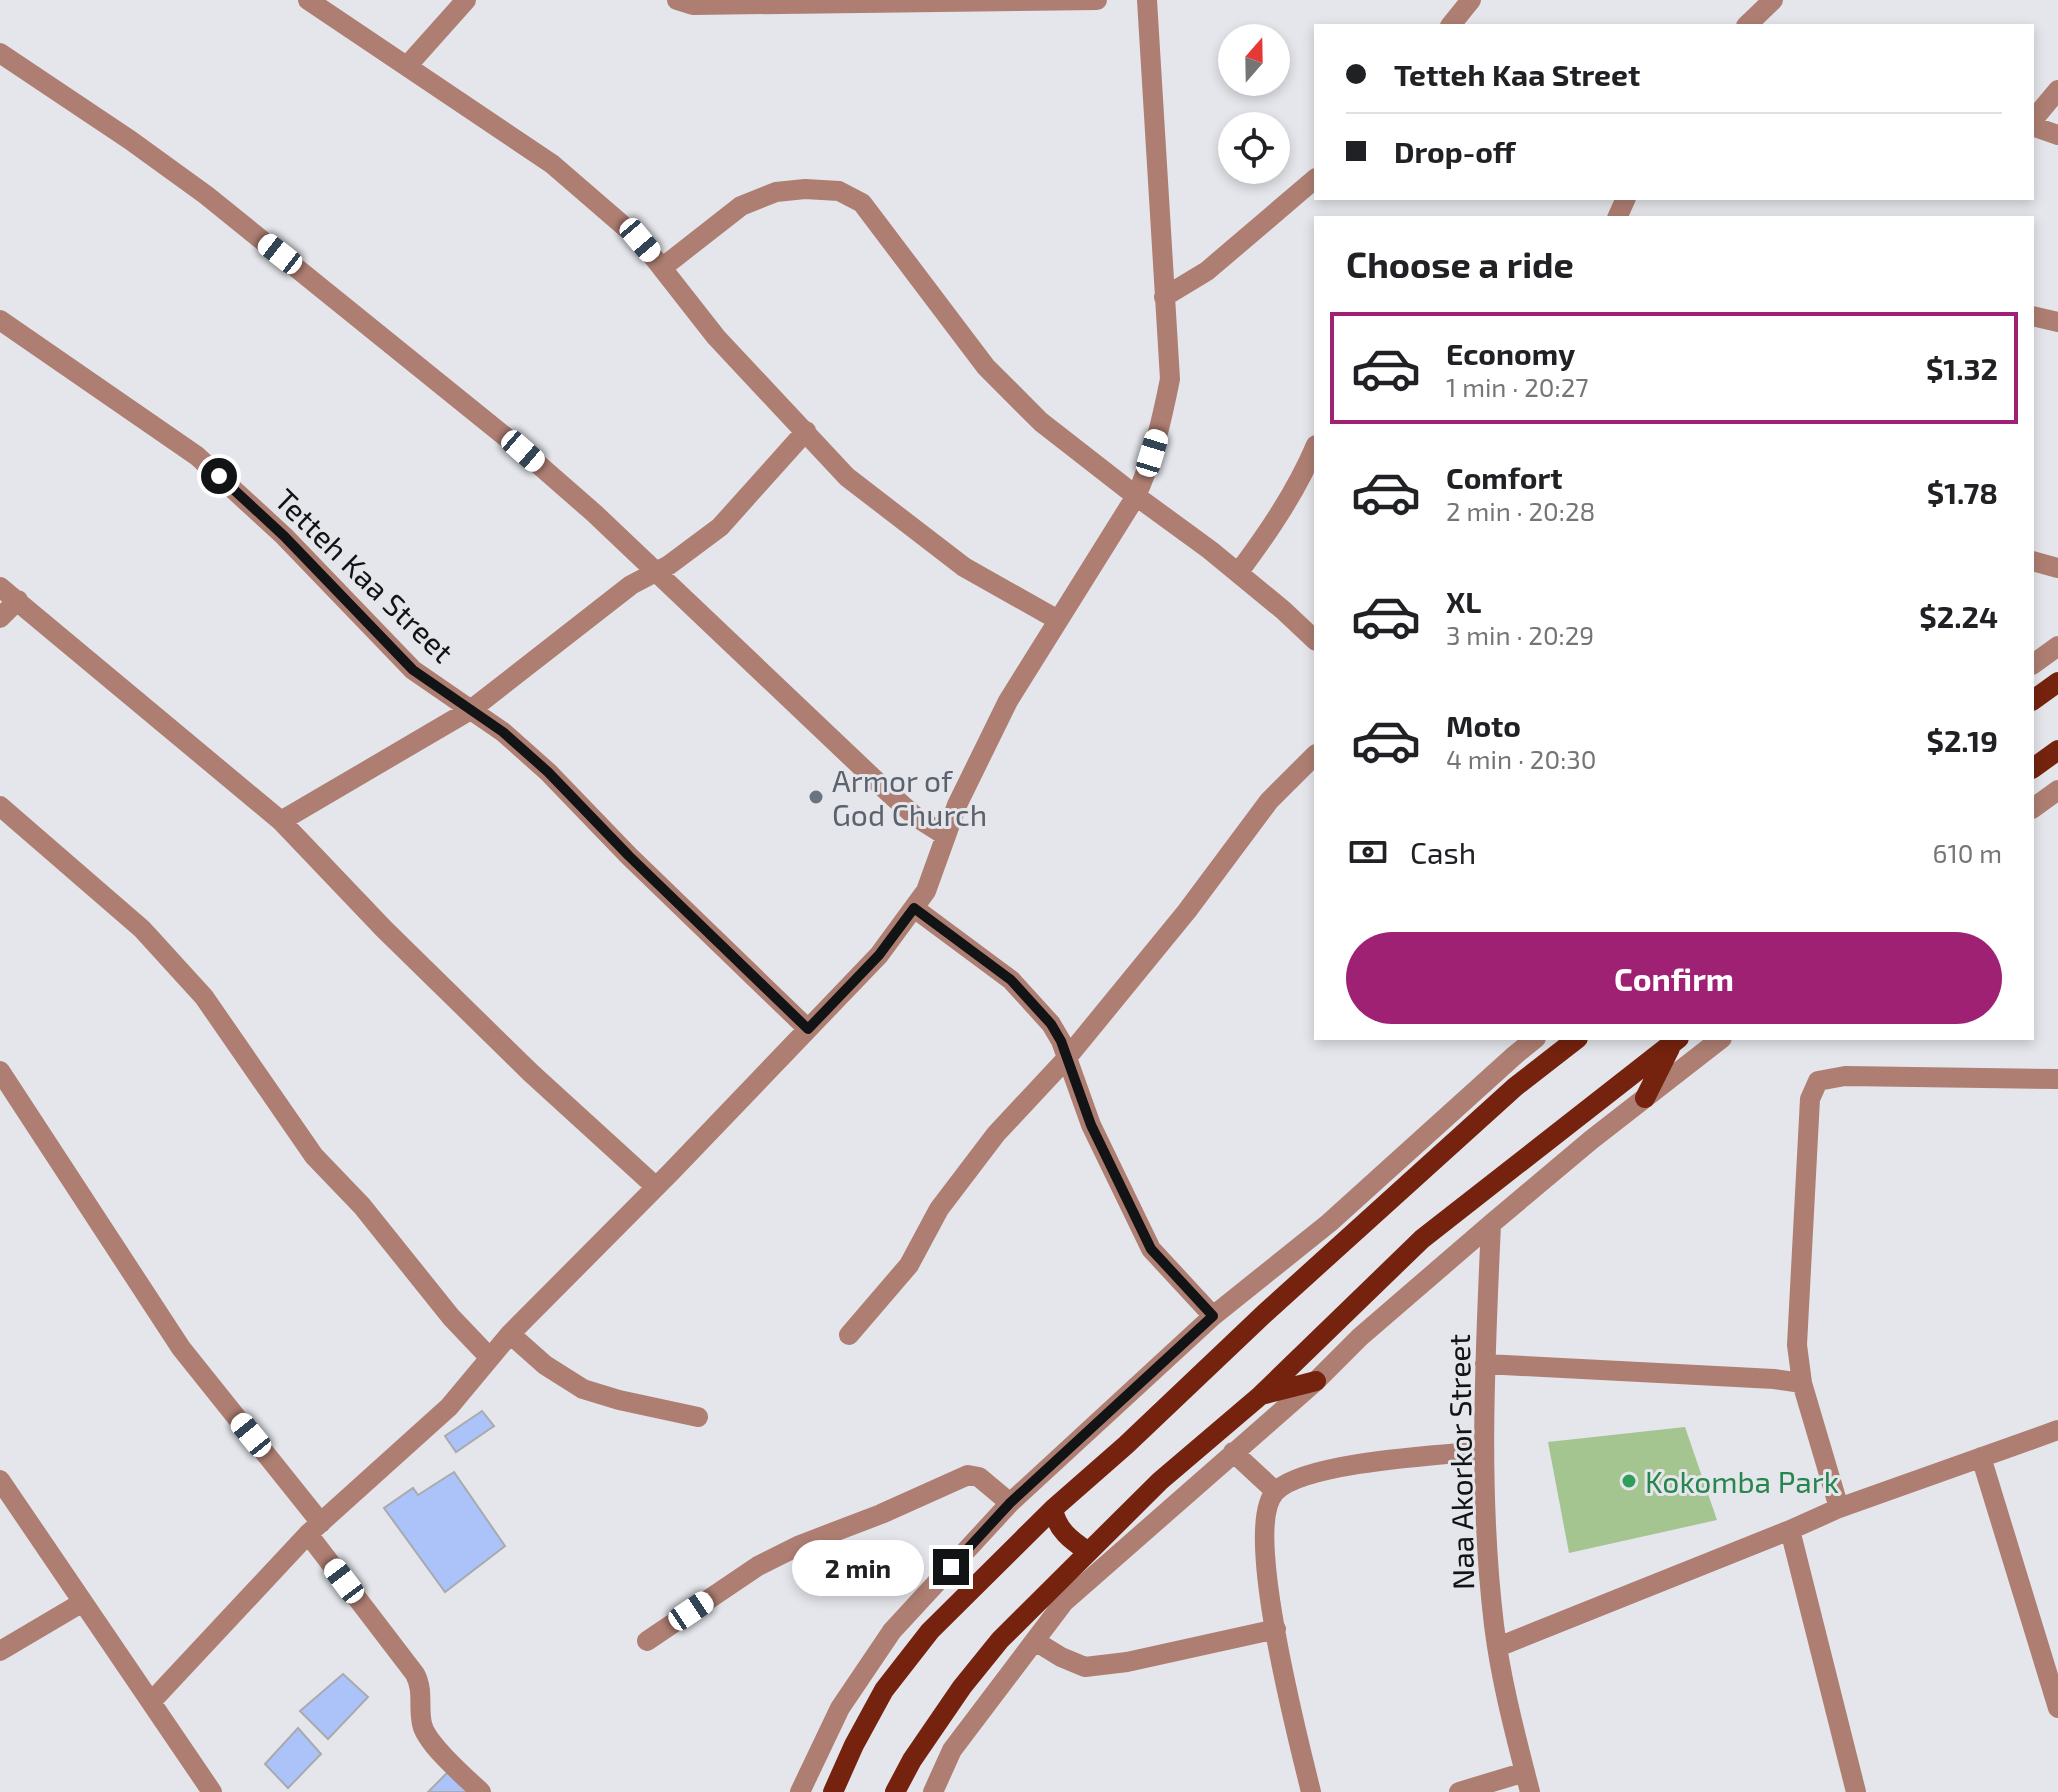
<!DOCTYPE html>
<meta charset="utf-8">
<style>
body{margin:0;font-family:"Exo 2",sans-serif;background:#f2f2f2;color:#202124;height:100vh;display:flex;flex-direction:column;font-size:30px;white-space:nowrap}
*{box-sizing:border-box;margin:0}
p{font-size:26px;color:#757577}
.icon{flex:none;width:44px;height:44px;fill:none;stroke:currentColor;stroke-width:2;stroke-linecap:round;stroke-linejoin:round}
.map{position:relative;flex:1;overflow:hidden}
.panel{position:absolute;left:1314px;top:216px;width:720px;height:824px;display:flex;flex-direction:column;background:#fff;border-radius:0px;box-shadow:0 4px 12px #0003}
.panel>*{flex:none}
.banner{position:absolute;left:1314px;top:24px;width:720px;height:176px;border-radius:0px;box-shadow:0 4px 12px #0003;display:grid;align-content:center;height:176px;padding:0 32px;background:#fff}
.needle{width:52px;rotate:20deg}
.fabs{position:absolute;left:1218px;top:24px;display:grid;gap:16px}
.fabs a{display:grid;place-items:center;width:72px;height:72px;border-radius:50%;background:#fff;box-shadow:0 4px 12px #0003;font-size:40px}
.end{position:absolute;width:36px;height:36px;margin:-18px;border:10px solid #121314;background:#fff;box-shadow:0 0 0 4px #fff}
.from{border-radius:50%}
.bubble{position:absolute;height:56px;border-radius:28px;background:#fff;box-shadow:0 4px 12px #0003;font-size:26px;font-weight:700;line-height:56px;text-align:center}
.car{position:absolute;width:24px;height:48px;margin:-24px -12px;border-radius:10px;box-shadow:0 0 6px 2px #0007;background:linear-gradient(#fff 24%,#345 0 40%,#fff 0 76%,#345 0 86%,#fff 0)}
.banner b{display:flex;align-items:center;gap:28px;height:76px;font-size:30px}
.banner b+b{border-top:2px solid #e0e0e0}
.banner i{width:20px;height:20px;background:#202124}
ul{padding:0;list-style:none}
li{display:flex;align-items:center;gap:24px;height:112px;margin:0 16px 12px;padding:0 16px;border:4px solid transparent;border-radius:0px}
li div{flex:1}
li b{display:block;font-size:30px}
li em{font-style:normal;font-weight:700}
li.active{border-color:#9f2174}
li>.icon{width:72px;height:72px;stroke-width:1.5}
h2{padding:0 32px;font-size:36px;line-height:96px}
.pay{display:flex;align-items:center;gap:20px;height:88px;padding:0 32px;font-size:30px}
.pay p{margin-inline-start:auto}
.button{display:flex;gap:16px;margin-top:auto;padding:16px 32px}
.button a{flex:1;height:92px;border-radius:48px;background:#9f2174;color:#fff;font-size:32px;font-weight:700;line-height:92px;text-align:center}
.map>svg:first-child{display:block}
.green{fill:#a4c490}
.building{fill:#acc3f9;stroke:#a8aaae;stroke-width:2}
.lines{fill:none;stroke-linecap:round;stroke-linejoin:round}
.minor{stroke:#ae7e72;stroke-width:20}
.major{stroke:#75230e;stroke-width:20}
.route{stroke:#121314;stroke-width:10}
.worship-dot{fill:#6b7280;stroke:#e4e6eb;stroke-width:3}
.leisure-dot{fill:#2e9e5b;stroke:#e4e6eb;stroke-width:3}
.labels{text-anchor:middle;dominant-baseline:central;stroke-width:6;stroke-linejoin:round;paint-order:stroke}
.street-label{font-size:30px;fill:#121314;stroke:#e4e6eb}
.worship-label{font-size:30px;fill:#5b616d;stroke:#e4e6eb;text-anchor:start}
.leisure-label{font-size:30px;fill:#27864d;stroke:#e4e6eb;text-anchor:start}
</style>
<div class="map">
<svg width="2058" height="1792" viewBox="0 0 2058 1792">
<rect width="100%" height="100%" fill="#e4e6eb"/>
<path class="green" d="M1685,1427L1717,1520L1569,1553L1548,1442Z"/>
<path class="building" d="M482,1411L494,1426L456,1452L445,1436Z
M454,1472L505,1546L445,1592L384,1508L413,1488L418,1495Z
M343,1674L368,1697L328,1739L300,1711Z
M298,1728L321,1754L288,1788L265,1764Z
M449,1771L471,1792H428Z"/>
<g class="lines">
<path class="minor" d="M308,0L552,164L640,240L716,337L847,477L964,567L1058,620
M677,0L693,5L1097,0
M1450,26L1471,0
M1746,26L1773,0
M0,53L130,140L206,195L523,451L594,513L890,794L916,817L946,836
M408,65L466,0
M2032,121L2058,90
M2032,126L2058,135
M1617,218L1626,198
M663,267L741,206L776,192L805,189L839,191L862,203L986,367L1041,422L1136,496L1210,550L1283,610L1316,641
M1164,297L1207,271L1316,178
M2032,316L2058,322
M0,320L197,456L284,536L413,670L503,732L548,772L629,856L808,1029
M2032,561L2058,568
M1238,573C1268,533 1296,492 1316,445
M0,587L281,821L384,929L531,1073L656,1187
M0,618L18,600
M2032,665L2058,646
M0,806L142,929L204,997L314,1156L362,1206L451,1317L490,1358
M2032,809L2058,790
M281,821L472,709L631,585L669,565L720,527L806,431
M914,908L1011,980L1051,1024L1061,1041L1091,1125L1151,1249L1213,1316
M0,1071L181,1348L321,1523
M1491,1224C1485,1358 1478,1492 1494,1625C1501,1682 1516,1737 1530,1792
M510,1334L545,1365L583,1389L619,1400L698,1417
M849,1335L909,1265L939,1209L996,1134L1066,1059L1187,911L1269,801L1316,754
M1485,1364L1774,1379L1802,1383
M1233,1452L1275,1491
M1981,1457L2058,1708
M0,1480L212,1792
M1839,1508L1802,1383L1797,1345L1810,1099L1818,1081L1845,1076L2058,1079
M1790,1530L1856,1792
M308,1534L415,1674C424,1691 418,1706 422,1724C426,1744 466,1778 481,1792
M647,1641L758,1566L800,1545L881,1514L968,1475L979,1477L1010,1503
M1035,1641L1061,1657L1085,1667L1127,1662L1276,1629
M1498,1647L1790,1530L1839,1508L2058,1430
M0,1651L83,1602
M151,1702L308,1534L449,1407L510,1334L671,1172L879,955L926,891L957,805L1008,701L1136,496C1153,459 1162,419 1170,379L1147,0
M800,1792L840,1708L892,1631L1010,1503L1213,1316L1329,1223L1515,1055L1536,1038
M933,1792L952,1750L1064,1602L1316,1381L1360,1337L1491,1224L1591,1140L1722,1038
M1311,1792C1299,1742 1242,1528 1275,1492C1303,1462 1440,1455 1483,1451
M1459,1792L1525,1772"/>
<path class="major" d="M2032,701L2058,682
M2032,769L2058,750
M1645,1098L1670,1048
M1265,1394L1316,1381
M1053,1509C1057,1530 1071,1540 1087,1551
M833,1792L854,1745L884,1690L930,1631L1053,1509L1126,1445L1264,1314L1515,1087L1578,1038
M895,1792L912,1760L962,1687L1000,1640L1160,1481L1261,1395L1422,1239L1679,1038"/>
</g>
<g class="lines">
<path class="route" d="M219,476L284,536L413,670L503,732L548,772L629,856L808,1029L879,955L914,908L1011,980L1051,1024L1061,1041L1091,1125L1151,1249L1213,1316L1010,1503L951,1567"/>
</g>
<circle class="worship-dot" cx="816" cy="797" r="8"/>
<circle class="leisure-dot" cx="1629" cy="1481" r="8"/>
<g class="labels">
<g class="street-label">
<text transform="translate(365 575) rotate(44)">Tetteh Kaa Street</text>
<text transform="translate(1460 1462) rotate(-91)">Naa Akorkor Street</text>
</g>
<g class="worship-label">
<text x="832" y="780">Armor of<tspan x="832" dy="34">God Church</tspan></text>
</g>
<g class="leisure-label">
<text x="1645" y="1481">Kokomba Park</text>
</g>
</g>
</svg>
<div class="fabs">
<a><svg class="needle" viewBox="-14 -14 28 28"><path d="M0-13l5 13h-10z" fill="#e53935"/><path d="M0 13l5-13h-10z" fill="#757577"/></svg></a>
<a><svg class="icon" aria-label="locate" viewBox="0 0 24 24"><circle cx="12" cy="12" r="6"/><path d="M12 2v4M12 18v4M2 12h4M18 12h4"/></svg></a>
</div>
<i class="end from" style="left:219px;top:476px"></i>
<i class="end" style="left:951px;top:1567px"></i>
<div class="bubble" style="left:792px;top:1540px;width:132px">2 min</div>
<i class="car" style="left:640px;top:240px;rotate:140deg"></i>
<i class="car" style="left:280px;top:254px;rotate:308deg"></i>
<i class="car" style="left:523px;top:451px;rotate:131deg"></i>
<i class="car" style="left:1152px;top:453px;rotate:17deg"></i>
<i class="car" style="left:251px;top:1435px;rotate:321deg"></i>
<i class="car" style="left:344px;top:1581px;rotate:323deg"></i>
<i class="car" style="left:691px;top:1611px;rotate:56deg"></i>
<div class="banner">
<b><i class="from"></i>Tetteh Kaa Street</b>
<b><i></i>Drop-off</b>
</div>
<section class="panel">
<h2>Choose a ride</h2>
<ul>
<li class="active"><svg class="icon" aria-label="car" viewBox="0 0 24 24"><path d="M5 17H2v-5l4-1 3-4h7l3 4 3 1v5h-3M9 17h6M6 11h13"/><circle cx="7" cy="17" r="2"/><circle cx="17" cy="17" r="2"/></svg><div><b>Economy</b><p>1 min · 20:27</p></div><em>$1.32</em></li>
<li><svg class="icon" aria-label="car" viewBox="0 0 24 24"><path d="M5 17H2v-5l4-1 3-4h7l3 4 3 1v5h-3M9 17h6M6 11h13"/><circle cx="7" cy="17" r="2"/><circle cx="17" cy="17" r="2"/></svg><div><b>Comfort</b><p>2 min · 20:28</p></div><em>$1.78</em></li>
<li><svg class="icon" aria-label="car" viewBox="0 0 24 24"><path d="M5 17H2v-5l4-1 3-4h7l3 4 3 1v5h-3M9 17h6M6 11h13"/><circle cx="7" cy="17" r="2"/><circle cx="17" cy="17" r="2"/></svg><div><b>XL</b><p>3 min · 20:29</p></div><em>$2.24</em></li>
<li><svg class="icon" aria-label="car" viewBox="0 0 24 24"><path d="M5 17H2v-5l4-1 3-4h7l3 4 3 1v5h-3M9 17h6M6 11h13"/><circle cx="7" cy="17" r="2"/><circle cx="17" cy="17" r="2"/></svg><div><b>Moto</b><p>4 min · 20:30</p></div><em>$2.19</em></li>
</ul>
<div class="pay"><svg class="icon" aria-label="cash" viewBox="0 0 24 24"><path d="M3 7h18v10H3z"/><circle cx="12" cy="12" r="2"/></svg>Cash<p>610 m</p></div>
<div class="button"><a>Confirm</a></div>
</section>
</div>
